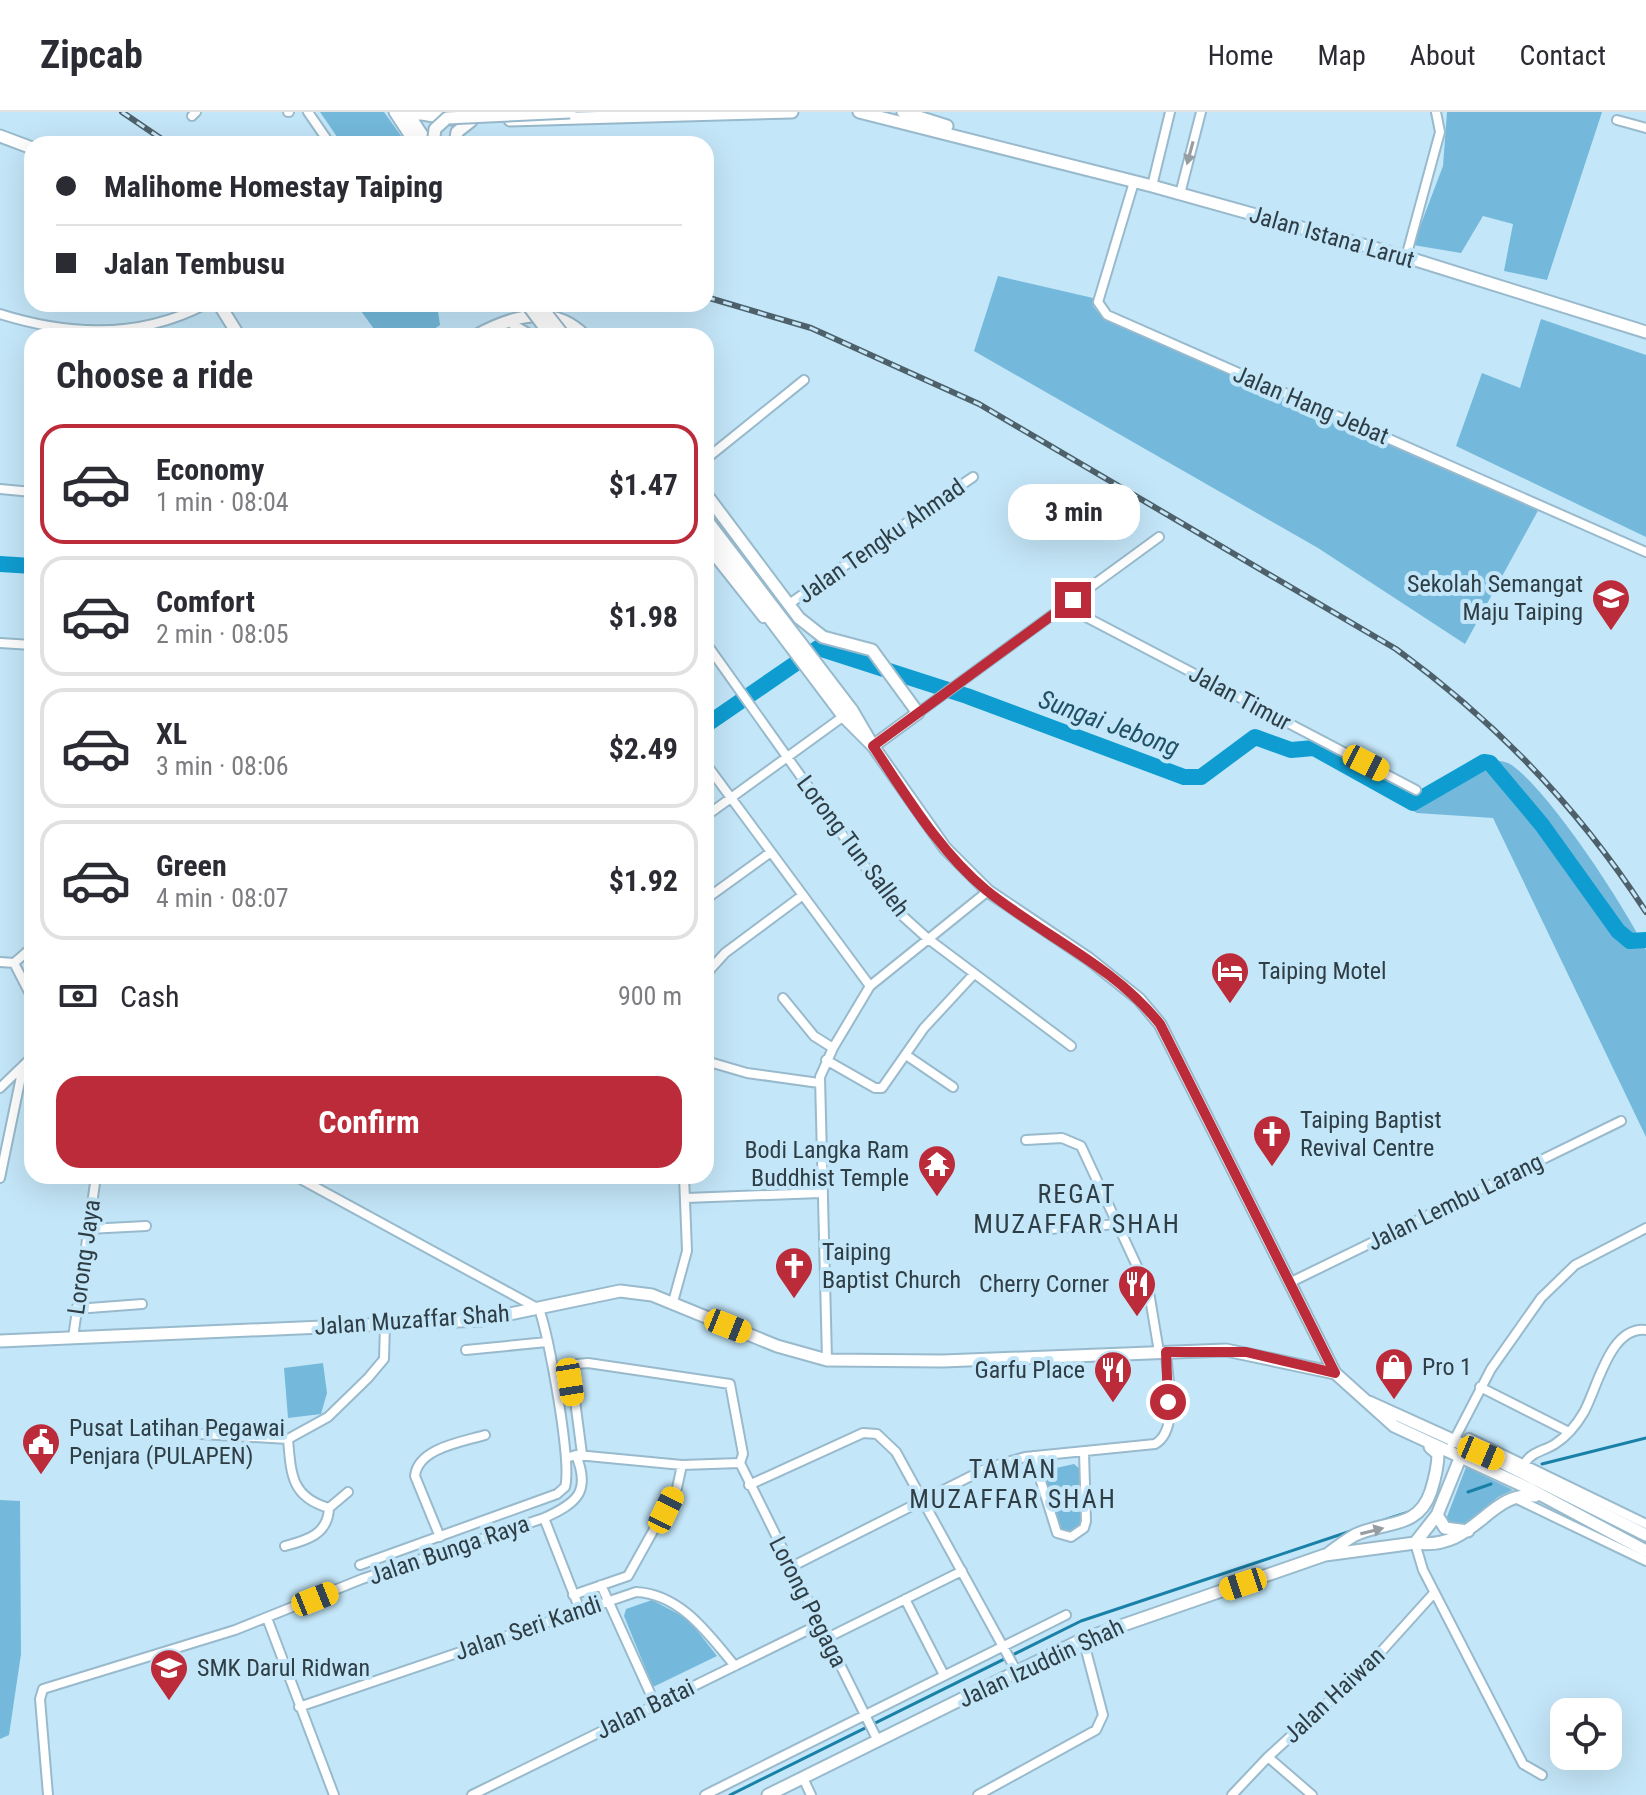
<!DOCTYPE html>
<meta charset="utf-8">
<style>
body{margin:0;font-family:"Roboto Condensed",sans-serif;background:#f2f2f3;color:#2b2b33;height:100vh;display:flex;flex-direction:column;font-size:30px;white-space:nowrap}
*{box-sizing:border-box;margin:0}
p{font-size:26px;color:#7c7c81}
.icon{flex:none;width:44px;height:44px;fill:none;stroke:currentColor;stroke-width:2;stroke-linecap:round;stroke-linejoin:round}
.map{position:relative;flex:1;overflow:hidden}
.side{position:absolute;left:24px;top:216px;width:690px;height:856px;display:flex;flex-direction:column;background:#fff;border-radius:24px;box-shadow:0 8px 32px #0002}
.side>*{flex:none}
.guide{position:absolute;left:24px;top:24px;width:690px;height:176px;border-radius:24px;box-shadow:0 8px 32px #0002;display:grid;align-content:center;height:176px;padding:0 32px;background:#fff}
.fabs{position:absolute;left:1550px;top:1586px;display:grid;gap:16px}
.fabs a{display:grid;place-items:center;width:72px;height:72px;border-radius:16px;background:#fff;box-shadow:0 8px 32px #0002;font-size:40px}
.end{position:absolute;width:36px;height:36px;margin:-18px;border:10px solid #bc2b39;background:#fff;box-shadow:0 0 0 4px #fff}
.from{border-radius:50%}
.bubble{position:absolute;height:56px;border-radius:24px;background:#fff;box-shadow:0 8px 32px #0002;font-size:26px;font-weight:700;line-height:56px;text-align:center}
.car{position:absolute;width:24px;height:48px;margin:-24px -12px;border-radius:10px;box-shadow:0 0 6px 2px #0007;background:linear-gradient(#f5c518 24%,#345 0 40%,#f5c518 0 76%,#345 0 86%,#f5c518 0)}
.guide b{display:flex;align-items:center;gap:28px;height:76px;font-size:30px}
.guide b+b{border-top:2px solid #e1e1e2}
.guide i{width:20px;height:20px;background:#2b2b33}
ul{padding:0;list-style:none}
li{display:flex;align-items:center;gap:24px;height:120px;margin:0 16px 12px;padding:0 16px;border:4px solid #e1e1e2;border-radius:24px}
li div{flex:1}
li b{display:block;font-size:30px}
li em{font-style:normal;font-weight:700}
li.current{border-color:#bc2b39}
li>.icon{width:72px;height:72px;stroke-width:1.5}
h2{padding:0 32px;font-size:36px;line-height:96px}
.pay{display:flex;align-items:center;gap:20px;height:88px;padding:0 32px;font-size:30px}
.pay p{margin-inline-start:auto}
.action{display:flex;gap:16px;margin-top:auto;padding:16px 32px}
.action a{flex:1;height:92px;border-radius:24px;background:#bc2b39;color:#fff;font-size:32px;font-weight:700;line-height:92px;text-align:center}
header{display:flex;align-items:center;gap:48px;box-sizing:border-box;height:112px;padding:0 40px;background:#fff;border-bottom:2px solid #e1e1e2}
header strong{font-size:38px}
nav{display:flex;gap:44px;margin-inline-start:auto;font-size:28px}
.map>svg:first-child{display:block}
.green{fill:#74b9db}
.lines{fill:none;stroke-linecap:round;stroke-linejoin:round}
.stream{stroke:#1980a7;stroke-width:3}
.river{stroke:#0f9dd1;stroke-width:16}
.street-casing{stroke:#98bacc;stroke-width:12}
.secondary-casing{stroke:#98bacc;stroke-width:15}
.street{stroke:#fff;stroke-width:8}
.secondary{stroke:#fff;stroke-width:11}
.rail-casing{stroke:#4e616b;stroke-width:6}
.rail{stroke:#c3e6f8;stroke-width:3;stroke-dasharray:9;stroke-linecap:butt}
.secondary-bridge-casing{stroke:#98bacc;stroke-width:15;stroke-linecap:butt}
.secondary-bridge{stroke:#fff;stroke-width:11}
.oneway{fill:#979ea2}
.route{stroke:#bc2b39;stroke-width:10}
.labels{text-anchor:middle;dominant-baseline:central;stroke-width:8;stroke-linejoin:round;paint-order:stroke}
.street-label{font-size:24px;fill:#2f3d45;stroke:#c3e6f8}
.poi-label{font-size:24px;fill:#2f3d45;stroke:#c3e6f8;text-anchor:start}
.water-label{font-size:26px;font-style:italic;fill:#205066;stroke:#c3e6f8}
.neighbourhood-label{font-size:26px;letter-spacing:2px;fill:#2f3d45;stroke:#c3e6f8}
</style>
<header>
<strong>Zipcab</strong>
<nav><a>Home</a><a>Map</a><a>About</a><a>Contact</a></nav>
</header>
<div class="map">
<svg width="1646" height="1683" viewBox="0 0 1646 1683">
<rect width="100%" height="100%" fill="#c3e6f8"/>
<path class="green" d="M320,0H384L407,32H342Z
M1447,0H1602L1547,168L1504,159L1513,112L1483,104L1461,141L1413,133L1443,54Z
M998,164L1093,186V194L1101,204L1540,395L1465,532L1318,436L974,239Z
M356,192H437L440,213L424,224H379Z
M1541,207L1646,243V425L1456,334L1482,261L1520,276Z
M1496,648C1501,649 1508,650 1513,654C1552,683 1624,793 1646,838V1025L1493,706L1417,701L1408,696Z
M323,1251L327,1281L321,1302L288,1306L284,1256Z
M1074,1352L1080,1357C1082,1379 1091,1405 1074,1421H1062L1054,1410L1042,1359Z
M1466,1355L1513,1378L1498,1385L1464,1415L1445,1410Z
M0,1388L20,1389L21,1542L9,1623L0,1627Z
M652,1488L688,1507L717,1544L653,1575L624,1504L626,1497Z"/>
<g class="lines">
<path class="stream" d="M1542,1352L1646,1326
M1468,1380L1491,1372
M1381,1409L1412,1399
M730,1683L1081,1509L1351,1419"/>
<path class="river" d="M0,452L32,454
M706,613L818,536L967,584L1184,665H1201L1255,625L1291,638L1314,636L1413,691L1484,650L1490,651L1542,713L1618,819L1630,829L1646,828"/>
<defs>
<path id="street" d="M288,0H289
M308,0L330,32
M192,4L196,0
M1617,8L1646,16
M1134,70L1098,190L1107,203L1646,440
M1152,74L1170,0
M1180,82L1201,0
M1406,145L1440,20L1436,0
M0,202C70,224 140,227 206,192
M507,209L533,224
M706,347L804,268
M0,377L32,380
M706,434L763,506
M789,492L973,365
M1065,494L1416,678
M0,531L32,533
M706,531L896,798L927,826L1071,934
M918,601L1159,425
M706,652L870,874
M706,704L848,601
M706,787L771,740
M32,827L29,838L14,851L32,886
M0,850L14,851
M706,862L725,841L803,783
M783,886L814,924L833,936
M906,943L953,975
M826,948L875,976H882L924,916L974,862
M706,949L747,961L819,971
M0,976L32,945
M1026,1028L1062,1026L1081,1034L1149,1180L1159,1240
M295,1064L539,1197C549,1224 572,1351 565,1375L557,1382L360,1453
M0,1066L23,955
M686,1086L821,1081
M88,1117L146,1114
M1050,1117L1118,1112
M1289,1171L1621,1009
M673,1190L687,1139L684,1064
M76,1197L142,1192
M73,1226L96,1064
M466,1238L547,1230
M827,1248L820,965L833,936L870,874L988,779
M1480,1275L1569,1320
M151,1319L288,1327L328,1305L368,1266L384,1247L385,1212
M1469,1326L1646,1412
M288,1327C291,1362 291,1385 329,1396L348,1380
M1452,1332L1491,1257L1541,1186L1575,1153L1646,1116
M582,1342L571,1258L577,1252L588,1251L730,1272L743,1342L740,1351
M577,1343L682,1353L740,1351
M1033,1344L1057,1421L1071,1425L1084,1416L1086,1409L1084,1340
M740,1351L878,1629
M1525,1351C1531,1340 1544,1339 1555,1332C1566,1325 1577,1312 1584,1300C1598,1274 1610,1214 1646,1218
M749,1373L863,1321L877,1322L896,1340L1017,1560
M1517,1387L1646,1449
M544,1406L580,1498
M440,1425L415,1364C418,1336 462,1330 485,1323
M1415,1431L1423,1458L1523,1652L1542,1663
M285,1434C308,1428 328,1422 329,1396
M791,1455L987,1356L1025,1345L1155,1332C1180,1318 1167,1265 1166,1240
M601,1473L655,1592
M573,1483L628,1464L677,1376L682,1353
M905,1487L944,1563
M267,1506L334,1683
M827,1526L962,1459
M299,1595L636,1480C681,1482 709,1523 735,1554
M1268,1645L1312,1683
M803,1666L811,1683
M48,1683L40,1587L43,1577L235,1518L362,1467L544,1406C577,1391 591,1380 576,1343L566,1346
M472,1683L820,1512
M705,1683L1066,1503
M978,1683L1096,1618L1103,1603L1083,1527
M1232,1683L1268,1645L1370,1552L1434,1481"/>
<path id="secondary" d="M395,0L416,32
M407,0L428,32
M410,0L452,7
M859,0L1152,74L1406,145L1646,220
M903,0L947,14
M510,8L792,0
M0,24L32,36
M455,32L457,20L471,9
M219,192L239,224
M475,224C512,204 552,191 585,224
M706,382L799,506L823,525L872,538L918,601L873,634
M706,407L852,598L873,634L945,736L988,779L1089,847L1139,887L1160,912L1335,1261L1394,1314L1530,1377L1646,1439
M706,422L843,604L872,633
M0,1229L481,1208L620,1179L652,1183L777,1234L827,1248L943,1249L1226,1238L1335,1261
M1369,1290L1497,1348L1646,1423
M1437,1403L1445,1416L1468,1419
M1415,1431C1476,1439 1487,1379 1535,1384
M1329,1441C1337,1435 1346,1428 1355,1423C1386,1408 1418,1418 1431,1379C1435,1366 1438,1355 1438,1342L1430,1335
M768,1683L1083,1527L1325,1443L1415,1431L1437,1403L1465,1334"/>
</defs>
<use href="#street" class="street-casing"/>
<use href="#secondary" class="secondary-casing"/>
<use href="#street" class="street"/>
<use href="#secondary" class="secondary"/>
<defs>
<path id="rail" d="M122,0L169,32
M706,185L811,216L979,292L1396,537C1496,610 1579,696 1646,800"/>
</defs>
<use href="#rail" class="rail-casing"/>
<use href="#rail" class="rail"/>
<defs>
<path id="secondary-bridge" d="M433,32L435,17L447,6L570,0
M527,192L551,224
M539,192L564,224"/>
</defs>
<use href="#secondary-bridge" class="secondary-bridge-casing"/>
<use href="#secondary-bridge" class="secondary-bridge"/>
</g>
<defs><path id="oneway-solid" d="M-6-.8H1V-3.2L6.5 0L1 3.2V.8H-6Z" transform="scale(2)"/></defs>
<g class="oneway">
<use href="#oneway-solid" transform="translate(1190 41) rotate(105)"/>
<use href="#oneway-solid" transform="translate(1372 1419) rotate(-14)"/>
</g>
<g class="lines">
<path class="route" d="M1073,488L873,634C906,683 939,739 986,778C1043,824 1113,853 1160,912L1335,1261L1246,1240H1166L1168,1290"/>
</g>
<defs>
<symbol id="school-pin" viewBox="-11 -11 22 30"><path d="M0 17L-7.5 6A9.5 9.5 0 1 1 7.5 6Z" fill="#bc2b39" stroke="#c3e6f8"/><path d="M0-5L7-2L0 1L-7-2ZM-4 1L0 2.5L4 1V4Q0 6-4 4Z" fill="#fff"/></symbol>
<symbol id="hotel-pin" viewBox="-11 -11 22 30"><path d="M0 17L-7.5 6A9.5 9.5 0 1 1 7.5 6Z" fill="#bc2b39" stroke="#c3e6f8"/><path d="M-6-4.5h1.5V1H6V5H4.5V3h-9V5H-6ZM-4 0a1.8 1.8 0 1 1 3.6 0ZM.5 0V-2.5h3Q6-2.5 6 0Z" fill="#fff"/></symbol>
<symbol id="church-pin" viewBox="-11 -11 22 30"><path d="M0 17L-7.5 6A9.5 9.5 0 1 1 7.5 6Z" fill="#bc2b39" stroke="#c3e6f8"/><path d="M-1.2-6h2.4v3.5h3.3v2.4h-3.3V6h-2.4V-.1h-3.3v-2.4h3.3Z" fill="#fff"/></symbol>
<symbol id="temple-pin" viewBox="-11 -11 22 30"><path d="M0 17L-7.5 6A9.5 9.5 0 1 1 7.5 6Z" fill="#bc2b39" stroke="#c3e6f8"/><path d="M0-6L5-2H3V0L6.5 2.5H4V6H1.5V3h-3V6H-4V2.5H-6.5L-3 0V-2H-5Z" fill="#fff"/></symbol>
<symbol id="restaurant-pin" viewBox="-11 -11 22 30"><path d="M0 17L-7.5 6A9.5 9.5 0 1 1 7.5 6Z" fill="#bc2b39" stroke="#c3e6f8"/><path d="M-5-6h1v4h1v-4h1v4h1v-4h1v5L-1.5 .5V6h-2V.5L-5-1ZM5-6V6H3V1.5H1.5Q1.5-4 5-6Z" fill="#fff"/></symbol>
<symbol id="shop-pin" viewBox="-11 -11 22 30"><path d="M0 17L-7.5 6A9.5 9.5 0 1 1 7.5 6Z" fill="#bc2b39" stroke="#c3e6f8"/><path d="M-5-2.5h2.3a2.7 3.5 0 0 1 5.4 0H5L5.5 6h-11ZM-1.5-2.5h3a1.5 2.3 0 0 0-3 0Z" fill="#fff"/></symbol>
<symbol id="civic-pin" viewBox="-11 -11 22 30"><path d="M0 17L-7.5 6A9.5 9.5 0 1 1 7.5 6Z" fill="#bc2b39" stroke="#c3e6f8"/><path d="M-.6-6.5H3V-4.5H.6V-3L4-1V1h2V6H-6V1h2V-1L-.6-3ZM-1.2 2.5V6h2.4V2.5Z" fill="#fff"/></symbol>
</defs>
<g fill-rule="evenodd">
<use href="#school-pin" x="1589" y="464" width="44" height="60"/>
<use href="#hotel-pin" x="1208" y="837" width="44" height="60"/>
<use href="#church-pin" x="1250" y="1000" width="44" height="60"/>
<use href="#temple-pin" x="915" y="1030" width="44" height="60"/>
<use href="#church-pin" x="772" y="1132" width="44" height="60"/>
<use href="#restaurant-pin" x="1115" y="1150" width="44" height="60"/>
<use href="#shop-pin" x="1372" y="1233" width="44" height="60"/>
<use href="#restaurant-pin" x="1091" y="1236" width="44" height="60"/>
<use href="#civic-pin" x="19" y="1308" width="44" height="60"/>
<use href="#school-pin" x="147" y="1534" width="44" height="60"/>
</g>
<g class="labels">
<g class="street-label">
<text transform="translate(1332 125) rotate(16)">Jalan Istana Larut</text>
<text transform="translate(1311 293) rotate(23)">Jalan Hang Jebat</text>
<text transform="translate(881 429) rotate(-35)">Jalan Tengku Ahmad</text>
<text transform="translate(1240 586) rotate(28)">Jalan Timur</text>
<text transform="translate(853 734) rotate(53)">Lorong Tun Salleh</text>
<text transform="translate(1455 1090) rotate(-26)">Jalan Lembu Larang</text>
<text transform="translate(84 1145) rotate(-82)">Lorong Jaya</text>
<text transform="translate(412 1208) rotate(-4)">Jalan Muzaffar Shah</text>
<text transform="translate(449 1438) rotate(-19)">Jalan Bunga Raya</text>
<text transform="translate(808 1490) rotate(63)">Lorong Pegaga</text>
<text transform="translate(528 1516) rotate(-19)">Jalan Seri Kandi</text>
<text transform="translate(1041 1551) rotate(-25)">Jalan Izuddin Shah</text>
<text transform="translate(1334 1583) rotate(-43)">Jalan Haiwan</text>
<text transform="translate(645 1597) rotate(-26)">Jalan Batai</text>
</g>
<g class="poi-label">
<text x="1583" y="472" text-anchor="end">Sekolah Semangat<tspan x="1583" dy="28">Maju Taiping</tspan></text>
<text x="1258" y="859">Taiping Motel</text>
<text x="1300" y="1008">Taiping Baptist<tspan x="1300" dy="28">Revival Centre</tspan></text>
<text x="909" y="1038" text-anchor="end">Bodi Langka Ram<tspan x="909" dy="28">Buddhist Temple</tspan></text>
<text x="822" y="1140">Taiping<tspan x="822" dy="28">Baptist Church</tspan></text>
<text x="1109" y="1172" text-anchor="end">Cherry Corner</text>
<text x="1422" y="1255">Pro 1</text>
<text x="1085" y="1258" text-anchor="end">Garfu Place</text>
<text x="69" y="1316">Pusat Latihan Pegawai<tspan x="69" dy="28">Penjara (PULAPEN)</tspan></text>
<text x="197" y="1556">SMK Darul Ridwan</text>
</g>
<g class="water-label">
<text transform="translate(1109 611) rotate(20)">Sungai Jebong</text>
</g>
<g class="neighbourhood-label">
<text x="1077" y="1082">REGAT<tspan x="1077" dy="30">MUZAFFAR SHAH</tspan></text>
<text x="1013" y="1357">TAMAN<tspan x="1013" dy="30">MUZAFFAR SHAH</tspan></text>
</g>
</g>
</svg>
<div class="fabs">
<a><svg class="icon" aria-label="locate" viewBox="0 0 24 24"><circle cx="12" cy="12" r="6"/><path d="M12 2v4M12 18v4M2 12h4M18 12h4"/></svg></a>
</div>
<i class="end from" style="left:1168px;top:1290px"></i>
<i class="end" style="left:1073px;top:488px"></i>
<div class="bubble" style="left:1008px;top:372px;width:132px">3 min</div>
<i class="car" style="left:1366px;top:651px;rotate:117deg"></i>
<i class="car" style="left:728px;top:1214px;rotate:112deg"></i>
<i class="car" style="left:570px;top:1270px;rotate:171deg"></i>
<i class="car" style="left:1481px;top:1341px;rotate:113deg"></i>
<i class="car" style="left:666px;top:1398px;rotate:26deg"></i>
<i class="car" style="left:1243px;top:1472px;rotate:252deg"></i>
<i class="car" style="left:315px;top:1487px;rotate:68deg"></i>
<div class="guide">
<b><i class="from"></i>Malihome Homestay Taiping</b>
<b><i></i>Jalan Tembusu</b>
</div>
<section class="side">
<h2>Choose a ride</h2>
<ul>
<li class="current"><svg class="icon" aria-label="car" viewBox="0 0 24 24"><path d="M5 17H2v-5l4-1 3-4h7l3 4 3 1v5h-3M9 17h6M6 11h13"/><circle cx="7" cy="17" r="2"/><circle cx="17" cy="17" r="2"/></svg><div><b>Economy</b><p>1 min · 08:04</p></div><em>$1.47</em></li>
<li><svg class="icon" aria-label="car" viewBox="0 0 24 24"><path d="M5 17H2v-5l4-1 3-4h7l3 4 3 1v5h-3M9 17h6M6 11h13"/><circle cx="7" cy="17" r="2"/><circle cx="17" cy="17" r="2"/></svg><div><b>Comfort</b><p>2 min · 08:05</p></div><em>$1.98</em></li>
<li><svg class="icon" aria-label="car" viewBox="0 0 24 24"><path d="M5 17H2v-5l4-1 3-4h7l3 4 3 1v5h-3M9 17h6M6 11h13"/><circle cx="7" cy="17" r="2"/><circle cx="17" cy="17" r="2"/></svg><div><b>XL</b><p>3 min · 08:06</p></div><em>$2.49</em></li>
<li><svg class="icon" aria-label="car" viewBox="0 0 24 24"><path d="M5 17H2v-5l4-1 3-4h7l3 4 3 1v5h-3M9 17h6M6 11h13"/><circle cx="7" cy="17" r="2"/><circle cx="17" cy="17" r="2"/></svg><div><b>Green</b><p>4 min · 08:07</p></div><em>$1.92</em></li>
</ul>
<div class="pay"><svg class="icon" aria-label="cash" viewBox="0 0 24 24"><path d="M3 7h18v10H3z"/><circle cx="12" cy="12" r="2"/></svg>Cash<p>900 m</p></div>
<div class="action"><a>Confirm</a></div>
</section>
</div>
